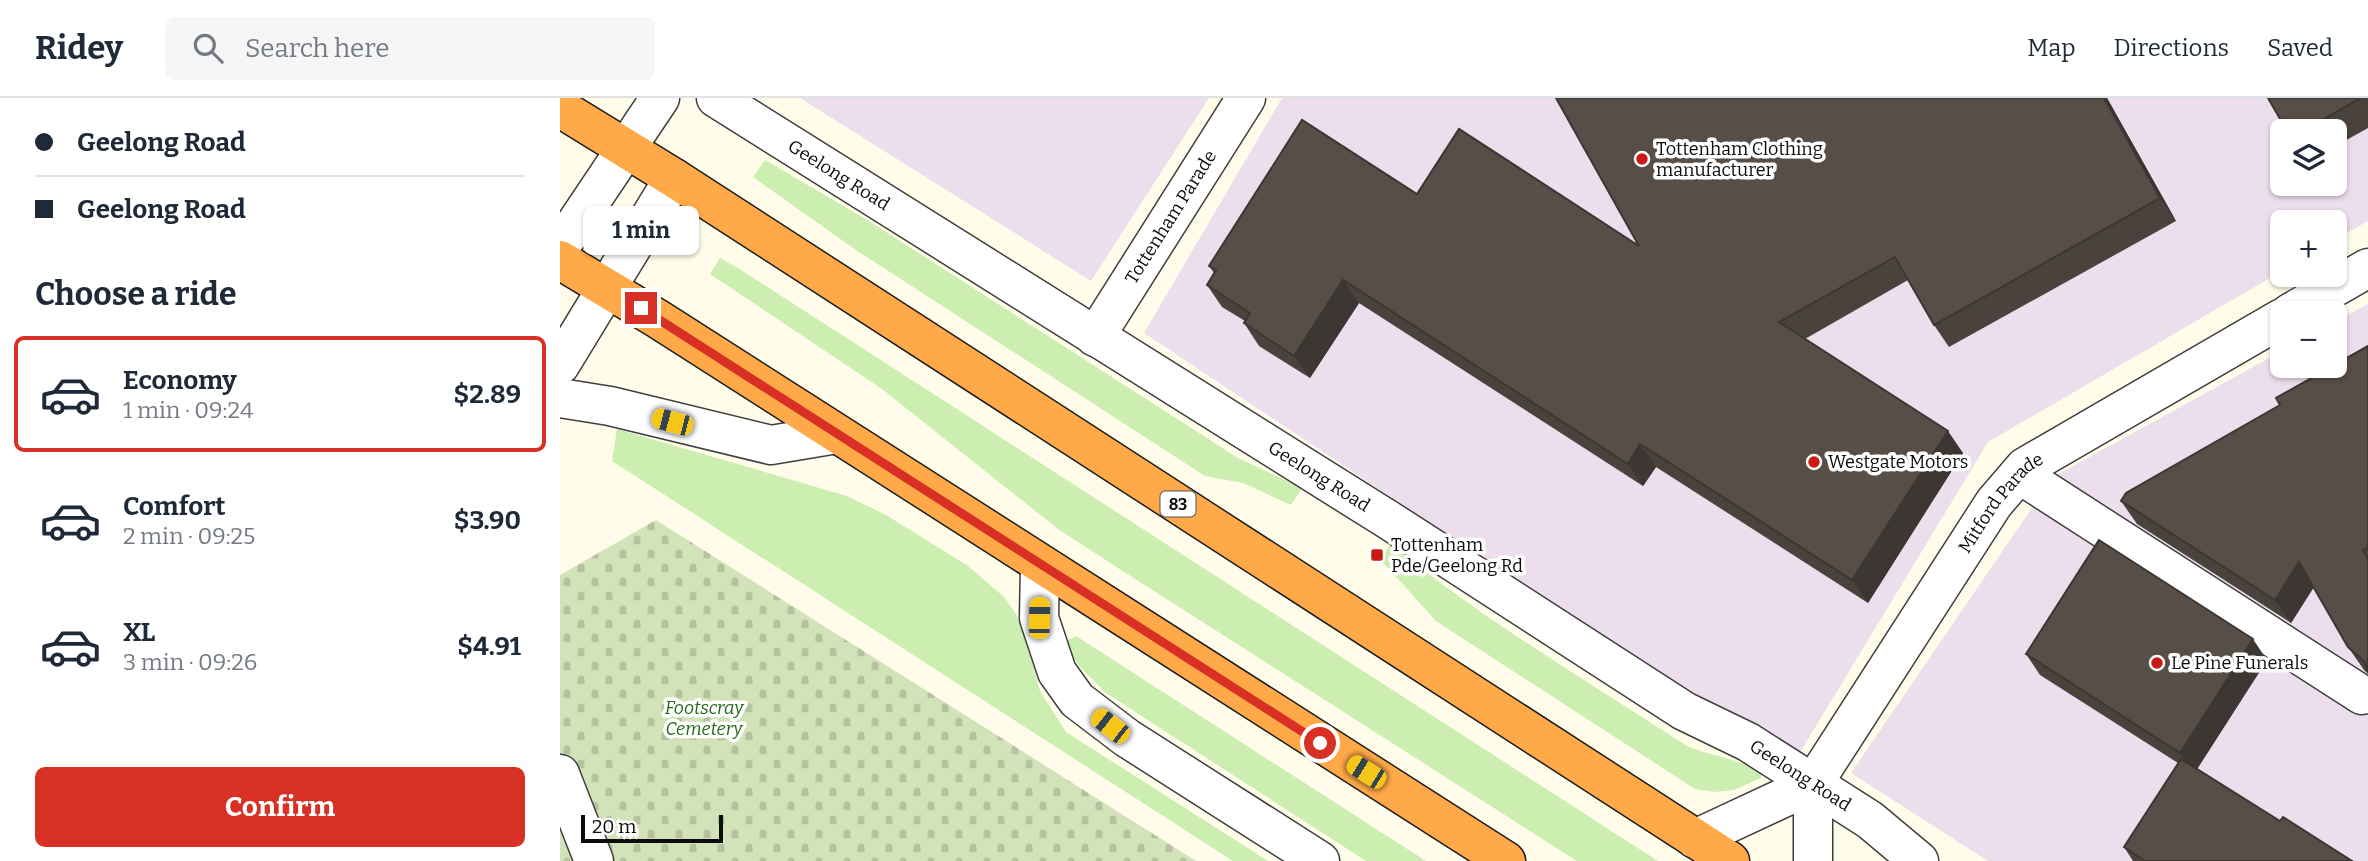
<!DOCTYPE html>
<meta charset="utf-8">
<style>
body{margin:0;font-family:Bitter,serif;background:#f6f6f7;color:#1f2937;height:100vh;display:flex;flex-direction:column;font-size:26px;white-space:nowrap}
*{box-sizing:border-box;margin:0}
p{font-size:23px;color:#747a83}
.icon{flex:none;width:38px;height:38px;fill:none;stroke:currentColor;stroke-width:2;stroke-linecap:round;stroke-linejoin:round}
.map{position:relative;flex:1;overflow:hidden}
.side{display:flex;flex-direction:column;background:#fff;width:560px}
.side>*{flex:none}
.guide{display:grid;align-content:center;height:154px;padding:0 35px;background:#fff}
.buttons{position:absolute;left:1710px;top:21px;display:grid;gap:14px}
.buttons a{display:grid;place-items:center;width:77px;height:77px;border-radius:10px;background:#fff;box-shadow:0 2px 5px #0004;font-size:35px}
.scale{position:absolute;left:21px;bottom:18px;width:142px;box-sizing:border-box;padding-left:7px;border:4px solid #0c0c0c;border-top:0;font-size:19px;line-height:24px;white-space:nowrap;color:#0c0c0c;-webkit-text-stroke:5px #fff;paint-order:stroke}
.end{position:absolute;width:32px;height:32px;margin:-16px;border:9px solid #d93025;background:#fff;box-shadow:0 0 0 4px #fff}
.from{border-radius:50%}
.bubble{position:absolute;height:49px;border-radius:10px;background:#fff;box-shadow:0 2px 5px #0004;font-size:23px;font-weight:700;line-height:49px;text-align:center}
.car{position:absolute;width:21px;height:42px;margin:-21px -10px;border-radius:9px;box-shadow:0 0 5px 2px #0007;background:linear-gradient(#f5c518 24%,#345 0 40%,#f5c518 0 76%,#345 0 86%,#f5c518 0)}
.guide b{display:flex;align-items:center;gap:24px;height:66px;font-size:26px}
.guide b+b{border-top:2px solid #e0e1e3}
.guide i{width:18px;height:18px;background:#1f2937}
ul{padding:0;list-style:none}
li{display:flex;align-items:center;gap:21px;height:116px;margin:0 14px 10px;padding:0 21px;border:4px solid transparent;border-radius:10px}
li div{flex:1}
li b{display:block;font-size:26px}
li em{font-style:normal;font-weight:700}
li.current{border-color:#d93025}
li>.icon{width:63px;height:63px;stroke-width:1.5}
h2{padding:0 35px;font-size:32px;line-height:84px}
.button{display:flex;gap:14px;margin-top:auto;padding:14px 35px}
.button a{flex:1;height:80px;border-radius:10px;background:#d93025;color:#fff;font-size:28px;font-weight:700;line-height:80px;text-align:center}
header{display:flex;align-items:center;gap:42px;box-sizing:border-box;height:98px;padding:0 35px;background:#fff;border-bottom:2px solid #e0e1e3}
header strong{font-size:33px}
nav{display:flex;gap:38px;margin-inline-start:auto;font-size:24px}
.search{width:490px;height:63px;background:#f6f6f7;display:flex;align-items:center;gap:18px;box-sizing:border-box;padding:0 24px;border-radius:10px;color:#747a83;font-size:26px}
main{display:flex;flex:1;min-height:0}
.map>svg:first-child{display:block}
.industrial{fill:#ecdeec;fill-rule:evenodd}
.grass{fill:#cceeb0}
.cemetery{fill:url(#cemetery-stones)}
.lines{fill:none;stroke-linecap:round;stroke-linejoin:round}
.minor-casing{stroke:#3f3f3f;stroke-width:41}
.highway-casing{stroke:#1d1d1d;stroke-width:41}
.minor{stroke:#fff;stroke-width:38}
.highway{stroke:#ffa948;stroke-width:38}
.wall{fill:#4a433d}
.shaded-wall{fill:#3c3732}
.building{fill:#564e47;stroke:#3c3732;stroke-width:2}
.route{stroke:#d93025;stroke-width:9}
.poi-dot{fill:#ca1a15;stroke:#fff;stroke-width:2.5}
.labels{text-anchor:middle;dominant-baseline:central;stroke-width:7;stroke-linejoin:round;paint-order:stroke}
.shield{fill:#fff;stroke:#555;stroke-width:2}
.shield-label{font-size:16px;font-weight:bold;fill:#0c0c0c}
.poi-label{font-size:18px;fill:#0c0c0c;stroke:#fff;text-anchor:start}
.street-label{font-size:18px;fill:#0c0c0c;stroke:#fff}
.park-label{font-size:18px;font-style:italic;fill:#216a16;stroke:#fff}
</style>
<header>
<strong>Ridey</strong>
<div class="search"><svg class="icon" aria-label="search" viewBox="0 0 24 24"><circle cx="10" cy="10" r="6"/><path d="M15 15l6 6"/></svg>Search here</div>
<nav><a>Map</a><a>Directions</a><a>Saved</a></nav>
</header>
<main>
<section class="side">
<div class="guide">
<b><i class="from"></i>Geelong Road</b>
<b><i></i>Geelong Road</b>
</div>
<h2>Choose a ride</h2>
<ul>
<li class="current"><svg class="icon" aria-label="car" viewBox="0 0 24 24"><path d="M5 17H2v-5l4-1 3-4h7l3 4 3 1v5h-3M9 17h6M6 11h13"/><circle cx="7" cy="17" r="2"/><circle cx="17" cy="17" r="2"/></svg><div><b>Economy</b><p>1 min · 09:24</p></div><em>$2.89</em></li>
<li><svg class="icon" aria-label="car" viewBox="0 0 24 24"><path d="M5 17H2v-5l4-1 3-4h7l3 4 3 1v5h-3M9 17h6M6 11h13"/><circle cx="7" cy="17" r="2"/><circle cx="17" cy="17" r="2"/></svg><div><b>Comfort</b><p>2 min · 09:25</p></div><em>$3.90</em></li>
<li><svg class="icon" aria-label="car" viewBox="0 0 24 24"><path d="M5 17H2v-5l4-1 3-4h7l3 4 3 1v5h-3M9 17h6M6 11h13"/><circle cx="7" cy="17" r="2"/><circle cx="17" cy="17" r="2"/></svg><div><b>XL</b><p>3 min · 09:26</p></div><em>$4.91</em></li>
</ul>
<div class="button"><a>Confirm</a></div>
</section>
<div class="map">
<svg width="1808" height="763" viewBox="0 0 1808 763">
<defs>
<pattern id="cemetery-stones" width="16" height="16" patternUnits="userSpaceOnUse" patternTransform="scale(1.75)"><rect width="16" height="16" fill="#d3e3b9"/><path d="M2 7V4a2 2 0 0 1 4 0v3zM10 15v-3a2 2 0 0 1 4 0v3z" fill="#b4c29e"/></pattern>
</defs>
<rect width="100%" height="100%" fill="#fffcea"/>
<path class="industrial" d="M240,0H649L531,183Z
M722,0H1808V123L1775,142L1774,124H1722V173L1428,344L1233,666L584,235ZM1722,33H1774V86H1722Z
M1808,206V763H1428L1291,675L1493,379L1722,253V268H1774L1775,224Z"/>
<path class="grass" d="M205,62L309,123L678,360L742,390L731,407L683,385L645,378L296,152L193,79Z
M160,160L181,172L1098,763H1017L558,470L498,431L322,291L150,176Z
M57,331L287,398L326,417L408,468L444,499L456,516L464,534L480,593L506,634L708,763H673L52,363Z
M830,446C923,521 1026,583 1127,648C1152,659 1178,659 1201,675V680L1174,692L1155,694L1135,691L876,523L821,462Z
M516,538L866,763H806L546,595L519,568L504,544Z"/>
<path class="cemetery" d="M96,422L636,763H0V477Z"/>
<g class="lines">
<defs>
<g id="minor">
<path id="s1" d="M156,0L827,421L1124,613L1188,644L1310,722L1359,763"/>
<path d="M0,149L100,0"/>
<path d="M1730,215L1808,170"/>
<path id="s2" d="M535,239L686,0"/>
<path d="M0,267L114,80"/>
<path d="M0,300L50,308L211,347L277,336"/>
<path d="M1459,376L1802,597"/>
<path d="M480,467L479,520L497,574L517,602L567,640L760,763"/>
<path d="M0,676L34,763"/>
<path d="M1253,686V763"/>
<path id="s3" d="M1135,741L1253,686L1434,405L1465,369L1722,220"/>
</g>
<path id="highway" d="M0,10L114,80L1170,763
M0,162L98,221L946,763"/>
</defs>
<use href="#minor" class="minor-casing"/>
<use href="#highway" class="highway-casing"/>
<use href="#minor" class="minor"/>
<use href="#highway" class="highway"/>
</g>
<path class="wall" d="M1547,0L1616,123L1389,249L1374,227L1348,182L1245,241L1403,355L1308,505L1096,369L1083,388L799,205L750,280L699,248L684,225L685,223L662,209L647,187L654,175L649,168L857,96L1079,148Z
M1708,0H1808V30L1774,49V33H1727Z
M1808,248V576L1804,572L1788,549L1754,489L1731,525L1577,426L1561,403L1720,307Z
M1466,556L1707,562L1637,671L1720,723L1792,763H1573L1564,749L1618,665L1480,577Z"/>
<path class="shaded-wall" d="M1544,0H1547L1616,123L1600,100Z
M783,182L799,205L750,280L734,258Z
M1388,333L1403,355L1308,505L1292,482Z
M1080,346L1096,369L1083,388L1068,366Z
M1739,464L1755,487L1731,525L1715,502Z
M1693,541L1707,562L1634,676L1620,655Z"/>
<path class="building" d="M996,0H1544L1600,100L1374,227L1335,159L1219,224L1388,333L1292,482L1080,346L1068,366L783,182L734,258L684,225L690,215L647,187L656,172L649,168L742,22L857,96L899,31L1079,148Z
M1708,0H1801L1742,33H1727Z
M1808,248V450L1803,452L1808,461V574L1805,564L1788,549L1739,464L1715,502L1561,403L1566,395L1720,307L1716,300Z
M1539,442L1693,541L1620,655L1466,556Z
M1621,661L1720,723L1723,719L1792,763H1585L1564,749Z"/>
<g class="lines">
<path class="route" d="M81,210L760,645"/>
</g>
<g class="poi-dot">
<circle cx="1082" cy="61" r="7"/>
<circle cx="1254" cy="364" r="7"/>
<rect x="810" y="450" width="14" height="14" rx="3.5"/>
<circle cx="1597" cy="565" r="7"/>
</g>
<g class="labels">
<rect class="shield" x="600.5" y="393.5" width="35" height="25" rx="5"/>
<g class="shield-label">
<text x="618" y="406">83</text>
</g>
<g class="poi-label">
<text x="1096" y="51">Tottenham Clothing<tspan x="1096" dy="21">manufacturer</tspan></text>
<text x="1268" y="364">Westgate Motors</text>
<text x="831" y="447">Tottenham<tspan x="831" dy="21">Pde/Geelong Rd</tspan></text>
<text x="1611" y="565">Le Pine Funerals</text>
</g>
<g class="street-label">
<text stroke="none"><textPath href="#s1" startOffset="145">Geelong Road</textPath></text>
<text stroke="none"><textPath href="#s2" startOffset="142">Tottenham Parade</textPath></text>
<text stroke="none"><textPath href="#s1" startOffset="712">Geelong Road</textPath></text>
<text stroke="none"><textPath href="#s3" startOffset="469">Mitford Parade</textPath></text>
<text stroke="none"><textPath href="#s1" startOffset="1279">Geelong Road</textPath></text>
</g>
<g class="park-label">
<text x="144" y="610">Footscray<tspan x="144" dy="21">Cemetery</tspan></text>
</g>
</g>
</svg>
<div class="buttons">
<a><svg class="icon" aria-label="layers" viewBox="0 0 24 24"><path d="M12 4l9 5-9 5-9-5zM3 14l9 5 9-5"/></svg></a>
<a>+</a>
<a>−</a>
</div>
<div class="scale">20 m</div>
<i class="end from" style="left:760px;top:645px"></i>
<i class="end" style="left:81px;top:210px"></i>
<div class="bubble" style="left:23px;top:108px;width:116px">1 min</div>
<i class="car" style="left:112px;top:324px;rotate:285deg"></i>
<i class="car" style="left:479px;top:520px;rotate:1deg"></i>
<i class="car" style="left:550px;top:628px;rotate:308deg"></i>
<i class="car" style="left:806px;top:674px;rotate:302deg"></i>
</div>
</main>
